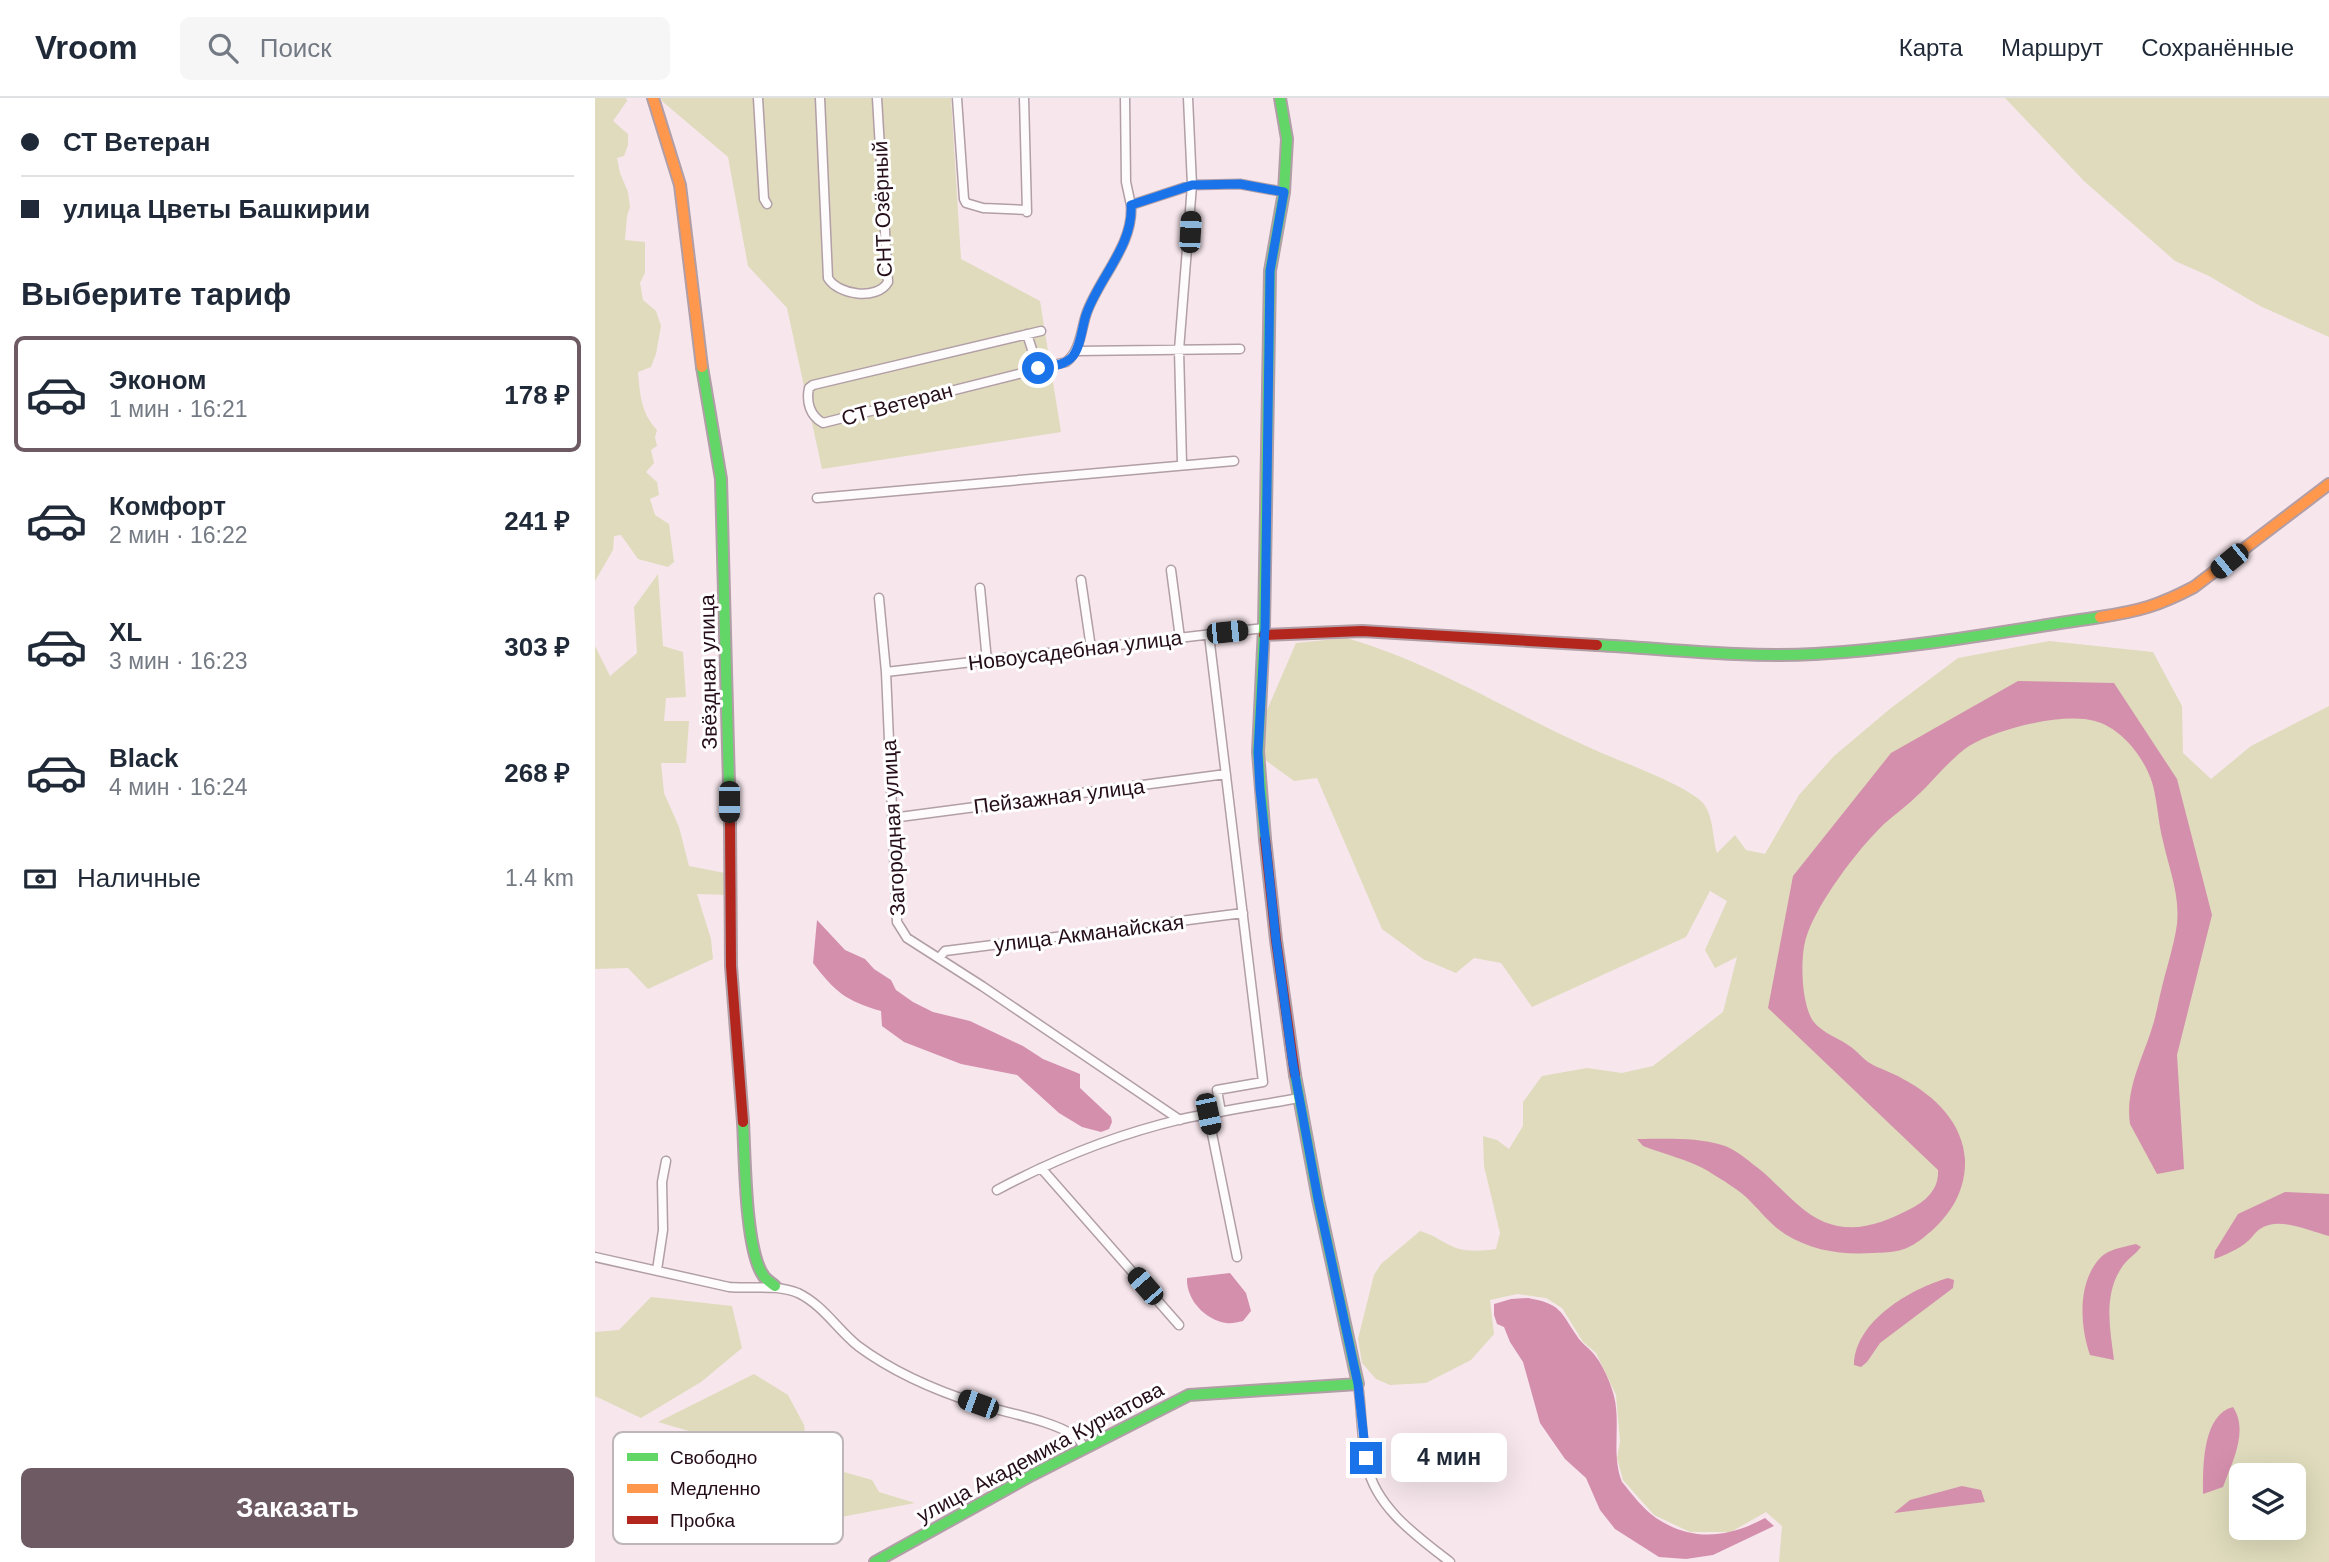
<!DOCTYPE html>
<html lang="ru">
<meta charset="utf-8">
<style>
body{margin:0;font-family:Arial,sans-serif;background:#f6f6f7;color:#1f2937;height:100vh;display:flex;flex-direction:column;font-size:26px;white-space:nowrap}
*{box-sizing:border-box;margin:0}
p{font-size:23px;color:#747a83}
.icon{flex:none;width:38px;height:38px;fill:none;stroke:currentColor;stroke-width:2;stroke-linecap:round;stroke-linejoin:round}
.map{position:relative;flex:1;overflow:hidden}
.details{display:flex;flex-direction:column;background:#fff;width:595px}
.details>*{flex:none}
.guide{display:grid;align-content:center;height:154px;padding:0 21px;background:#fff}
.tools{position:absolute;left:1634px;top:1365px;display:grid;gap:14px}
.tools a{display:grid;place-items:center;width:77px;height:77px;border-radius:10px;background:#fff;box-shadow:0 7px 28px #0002;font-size:35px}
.end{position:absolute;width:32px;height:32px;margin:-16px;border:9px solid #1a73e8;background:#fff;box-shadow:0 0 0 4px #fff}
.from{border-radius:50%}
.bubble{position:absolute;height:49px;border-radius:10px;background:#fff;box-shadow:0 7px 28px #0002;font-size:23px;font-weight:700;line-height:49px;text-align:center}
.car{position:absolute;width:21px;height:42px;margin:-21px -10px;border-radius:9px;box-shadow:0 0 5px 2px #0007;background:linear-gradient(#222 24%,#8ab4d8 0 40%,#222 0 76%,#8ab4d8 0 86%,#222 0)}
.guide b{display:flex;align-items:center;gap:24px;height:66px;font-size:26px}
.guide b+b{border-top:2px solid #e0e1e3}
.guide i{width:18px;height:18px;background:#1f2937}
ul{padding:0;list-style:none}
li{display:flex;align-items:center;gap:21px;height:116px;margin:0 14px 10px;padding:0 7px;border:4px solid transparent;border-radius:10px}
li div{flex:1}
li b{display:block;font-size:26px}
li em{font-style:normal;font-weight:700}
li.active{border-color:#6e5a63}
li>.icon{width:63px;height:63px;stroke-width:1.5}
h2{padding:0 21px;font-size:32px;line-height:84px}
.pay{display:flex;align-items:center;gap:18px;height:77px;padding:0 21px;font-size:26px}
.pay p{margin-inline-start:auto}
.button{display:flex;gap:14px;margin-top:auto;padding:14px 21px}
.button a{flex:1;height:80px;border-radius:10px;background:#6e5a63;color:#fff;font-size:28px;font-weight:700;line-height:80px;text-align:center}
header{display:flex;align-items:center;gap:42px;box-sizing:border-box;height:98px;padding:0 35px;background:#fff;border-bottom:2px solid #e0e1e3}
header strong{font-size:33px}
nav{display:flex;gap:38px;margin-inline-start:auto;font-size:24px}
.search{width:490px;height:63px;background:#f6f6f7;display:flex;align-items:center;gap:18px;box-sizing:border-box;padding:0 24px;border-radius:10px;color:#747a83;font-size:26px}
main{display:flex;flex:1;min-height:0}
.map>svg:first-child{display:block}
.green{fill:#dfdbbc;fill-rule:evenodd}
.water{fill:#d48fad}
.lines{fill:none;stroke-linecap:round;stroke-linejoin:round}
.street-casing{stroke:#b19ea6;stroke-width:11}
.fast-casing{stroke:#b19ea6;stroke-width:14}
.slow-casing{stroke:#b19ea6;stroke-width:14}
.jam-casing{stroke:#b19ea6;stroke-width:14}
.street{stroke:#fefbfc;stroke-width:8}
.fast{stroke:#63d668;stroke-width:10}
.slow{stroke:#ff974d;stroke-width:10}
.jam{stroke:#b3261e;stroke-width:10}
.route{stroke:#1a73e8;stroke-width:9}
.labels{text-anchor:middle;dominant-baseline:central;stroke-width:6;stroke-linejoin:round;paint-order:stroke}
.street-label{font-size:21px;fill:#250e19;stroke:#fff}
.key{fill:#fff;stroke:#beb7ba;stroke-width:2}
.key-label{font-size:19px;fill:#250e19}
</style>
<header>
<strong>Vroom</strong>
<div class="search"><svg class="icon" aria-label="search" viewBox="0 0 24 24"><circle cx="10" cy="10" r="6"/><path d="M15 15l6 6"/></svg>Поиск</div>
<nav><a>Карта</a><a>Маршрут</a><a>Сохранённые</a></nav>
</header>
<main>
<section class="details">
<div class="guide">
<b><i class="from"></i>СТ Ветеран</b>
<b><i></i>улица Цветы Башкирии</b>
</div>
<h2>Выберите тариф</h2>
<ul>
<li class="active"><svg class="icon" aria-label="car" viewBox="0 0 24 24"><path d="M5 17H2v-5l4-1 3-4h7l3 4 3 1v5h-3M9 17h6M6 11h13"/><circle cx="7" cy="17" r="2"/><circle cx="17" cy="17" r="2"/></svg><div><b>Эконом</b><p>1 мин · 16:21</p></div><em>178 ₽</em></li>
<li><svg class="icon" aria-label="car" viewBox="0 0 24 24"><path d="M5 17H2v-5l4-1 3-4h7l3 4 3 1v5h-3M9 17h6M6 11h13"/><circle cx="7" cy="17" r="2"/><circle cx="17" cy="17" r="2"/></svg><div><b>Комфорт</b><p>2 мин · 16:22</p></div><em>241 ₽</em></li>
<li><svg class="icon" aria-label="car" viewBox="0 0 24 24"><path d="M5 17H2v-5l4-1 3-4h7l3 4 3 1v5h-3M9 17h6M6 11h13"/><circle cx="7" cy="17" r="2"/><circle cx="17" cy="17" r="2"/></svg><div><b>XL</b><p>3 мин · 16:23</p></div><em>303 ₽</em></li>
<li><svg class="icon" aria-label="car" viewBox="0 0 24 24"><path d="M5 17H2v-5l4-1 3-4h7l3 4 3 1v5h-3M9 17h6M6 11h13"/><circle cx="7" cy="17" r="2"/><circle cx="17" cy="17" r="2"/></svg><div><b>Black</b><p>4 мин · 16:24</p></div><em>268 ₽</em></li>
</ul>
<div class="pay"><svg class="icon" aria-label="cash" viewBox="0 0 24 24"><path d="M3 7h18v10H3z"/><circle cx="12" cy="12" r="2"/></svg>Наличные<p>1.4 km</p></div>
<div class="button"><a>Заказать</a></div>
</section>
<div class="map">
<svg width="1734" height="1464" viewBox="0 0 1734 1464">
<rect width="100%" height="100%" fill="#f7e7ed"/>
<path class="green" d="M0,0H31L32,3L18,23L33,36V47L29,58L22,60L25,75L33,94L35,109L32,118L30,142L50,144V175L45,185L48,202L61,213L66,228L61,256L56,269L43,274C45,297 46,315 62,332L60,339L62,348L56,352L59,365L51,374L62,384L64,397L55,401L60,417L74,426L79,464L73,469L43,461L26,437L19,438L18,452L0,483Z
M66,0H356L366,161L445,203L466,334L227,371L192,210L153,168L133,59L68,4Z
M1410,0H1734V239L1665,208L1614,178L1580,163L1489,83Z
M63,476L68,548L88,554L91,599L71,600L69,623H94L91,665H66L69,695L84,729L94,768L130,775L132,797L102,796L116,841L118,861L53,891L33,870L0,871V548L15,578L42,555L39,509Z
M751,540C836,564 911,612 991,648C1018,661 1088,685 1107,704C1119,717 1117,739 1122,755L1140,737L1151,752L1170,756L1204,697L1239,658L1296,610L1363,560L1454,543L1558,554L1587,608L1588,655L1616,681L1656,648L1734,608V1464H1184L1187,1428L1171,1414L1136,1434H1095L1059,1417L1028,1382L1022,1360L1025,1344L1021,1297L1001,1255L988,1244L967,1210L951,1200L922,1196L895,1202L899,1236L876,1262L831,1285L795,1287L781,1281L767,1265L763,1241L779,1177L786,1166L825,1133C840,1137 848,1145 861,1150C873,1154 888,1153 901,1151L905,1135L889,1068L888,1038L902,1042L914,1051L928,1028V1004L947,978L992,970L1027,975L1058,968L1128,914L1142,859L1120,870L1110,852L1132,803L1115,793L1091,839L937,909L906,865L879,860L861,875L828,861L787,831L722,680L699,683L669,661V619L701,545ZM1647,1377H1699V1430H1647Z
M56,1199L137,1208L147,1250L106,1284L46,1320L0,1298V1234L24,1232Z
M159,1276L193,1297L209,1327L212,1352L242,1372L277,1382L284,1394L320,1405L225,1423L183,1359L63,1324Z"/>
<path class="water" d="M1423,583L1519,585L1582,681L1617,817L1582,957L1589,1071L1562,1076L1535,1026C1530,992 1547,962 1557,930C1561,918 1563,905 1566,893C1571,871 1579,848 1582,826C1585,796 1574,771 1568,743C1564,728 1563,712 1560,697C1556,668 1530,631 1500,623C1468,614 1402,631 1374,648C1355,661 1340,681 1324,696C1313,707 1300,716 1289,726C1262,752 1222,805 1211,840C1205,860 1206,905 1218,923C1227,935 1244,940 1256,949C1262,953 1267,960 1273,964C1284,971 1297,974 1308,981C1340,998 1368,1025 1370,1062C1371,1095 1353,1121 1328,1140C1310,1154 1300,1154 1278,1155C1247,1157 1217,1153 1190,1136C1177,1128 1167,1115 1156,1104C1145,1092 1127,1082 1113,1073C1094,1062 1069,1056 1048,1048L1042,1041C1069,1041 1101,1039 1127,1047C1141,1051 1152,1062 1163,1070C1177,1081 1188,1094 1202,1106C1241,1141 1276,1132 1319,1109C1333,1101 1344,1090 1343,1072L1173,910L1198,778L1296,655Z
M222,822L250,852L270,861L279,871L296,882L301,892L318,904L338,914L375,923L428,948L448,961L485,976V990L516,1019L517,1024L514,1031L506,1034L487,1029L464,1015L422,977L366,966L309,944L287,928L286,913C251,903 240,894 218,865Z
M1690,1094L1734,1096V1138C1714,1133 1684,1118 1665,1131C1660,1134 1657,1140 1653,1143C1644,1151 1630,1157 1619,1161L1620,1153L1643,1116Z
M1541,1146L1546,1149C1540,1157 1532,1161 1527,1169C1508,1197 1515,1230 1519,1262L1495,1257C1485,1228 1482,1185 1505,1160C1513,1151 1529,1149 1541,1146Z
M635,1175L651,1195L656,1213L648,1223C643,1224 636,1226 631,1225C609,1221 591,1201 592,1180Z
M1353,1180L1359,1182L1358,1190L1285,1245L1272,1264L1266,1269L1259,1267C1260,1223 1315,1191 1353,1180Z
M933,1200C966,1206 965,1213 982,1238C986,1245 992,1248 997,1254C1006,1263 1016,1285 1019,1298C1026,1326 1016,1357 1027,1384C1037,1396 1048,1411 1061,1420C1097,1444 1133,1440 1170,1420L1179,1428L1118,1457L1091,1461L1064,1459L1020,1431L1005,1412L991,1380L970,1361L945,1325L928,1264L915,1244L909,1229L902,1226L899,1217V1206L916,1201Z
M1638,1309C1654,1333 1637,1365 1628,1389L1608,1396C1608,1370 1607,1317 1638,1309Z
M1367,1388L1386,1392L1390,1404L1299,1415L1315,1402Z"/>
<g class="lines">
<defs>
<path id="street" d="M163,0L169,101L172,106
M225,0L233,180C243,197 282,203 293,184L282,0
M362,0L369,101L371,105L388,110L432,112
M429,0L432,114
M530,0L531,84L536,107L597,87L645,86L689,94
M446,233L218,287L214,290C211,304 215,318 228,325L471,264C486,253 486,230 492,214C505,179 539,146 536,107
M432,236L443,270
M481,253L645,251
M587,366L584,252L597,87L593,0
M222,400L639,363
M576,472L585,540
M486,482L496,550
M385,490L392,563
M284,500L291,574L302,824L312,840L387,888L585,1022
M614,537L668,984L622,992L626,1014
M291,574L669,530
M297,720L631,676
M344,860L350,853L648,815
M613,1016L642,1159
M446,1070L584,1227
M402,1092C460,1061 523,1036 587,1021C626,1013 665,1007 704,1000
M0,1159L134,1189C158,1191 181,1186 203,1195C228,1207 242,1231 263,1248C298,1274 342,1293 383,1306C411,1315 456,1322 480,1338C484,1340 487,1346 489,1350
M62,1172L68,1132L67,1084L71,1063
M763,1286C767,1313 766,1341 772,1367C781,1410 823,1439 855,1464"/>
<path id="fast" d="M107,269L126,381L135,725
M1002,547C1074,551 1148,560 1220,556C1315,551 1410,533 1505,519
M670,741L663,654L669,530L675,173L689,94L692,41L685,0
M148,1024C150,1058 150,1151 168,1177C170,1181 176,1185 180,1188
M280,1464L437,1377L594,1297L763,1286L723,1101L700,977"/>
<path id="slow" d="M58,0L85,87L107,269
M1505,519C1544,513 1563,508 1599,489L1734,386"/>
<path id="jam" d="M669,537L767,533L1002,547
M135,725L136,868L148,1024
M670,741L681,842L700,977"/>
</defs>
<use href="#street" class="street-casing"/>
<use href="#fast" class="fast-casing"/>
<use href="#slow" class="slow-casing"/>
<use href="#jam" class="jam-casing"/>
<use href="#street" class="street"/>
<use href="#fast" class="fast"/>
<use href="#slow" class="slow"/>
<use href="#jam" class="jam"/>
</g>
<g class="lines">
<path class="route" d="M443,270C455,268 470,268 478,258C486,248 487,229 491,217C503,181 539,147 536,107L597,87L645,86L689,94L675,173L670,530L663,654L665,691L681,842L698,966L723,1101L763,1286L771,1360"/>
</g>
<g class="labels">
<g class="street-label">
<text transform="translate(287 111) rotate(-92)">СНТ Озёрный</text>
<text transform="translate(302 306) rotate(-15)">СТ Ветеран</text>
<text transform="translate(480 552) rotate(-7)">Новоусадебная улица</text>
<text transform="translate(113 574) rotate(-91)">Звёздная улица</text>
<text transform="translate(464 698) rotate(-7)">Пейзажная улица</text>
<text transform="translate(298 730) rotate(-93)">Загородная улица</text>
<text transform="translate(494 835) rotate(-7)">улица Акманайская</text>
<text transform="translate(445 1354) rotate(-28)">улица Академика Курчатова</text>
</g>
</g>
<rect x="18" y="1334" width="230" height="112" rx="10" class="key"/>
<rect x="32" y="1355" width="31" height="8" fill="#63d668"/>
<rect x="32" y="1386" width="31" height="9" fill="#ff974d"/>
<rect x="32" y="1418" width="31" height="8" fill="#b3261e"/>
<g class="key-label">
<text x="75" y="1366">Свободно</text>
<text x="75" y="1397">Медленно</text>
<text x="75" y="1429">Пробка</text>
</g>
</svg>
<div class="tools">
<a><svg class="icon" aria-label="layers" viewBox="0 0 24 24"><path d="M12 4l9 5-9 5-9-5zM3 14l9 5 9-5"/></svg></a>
</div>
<i class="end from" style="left:443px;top:270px"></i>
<i class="end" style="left:771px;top:1360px"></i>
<div class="bubble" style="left:796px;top:1335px;width:116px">4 мин</div>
<i class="car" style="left:595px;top:134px;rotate:3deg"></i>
<i class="car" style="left:1634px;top:463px;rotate:231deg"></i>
<i class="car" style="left:632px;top:534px;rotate:84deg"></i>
<i class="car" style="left:134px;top:704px;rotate:180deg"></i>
<i class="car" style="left:613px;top:1016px;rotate:168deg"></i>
<i class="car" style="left:550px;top:1188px;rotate:319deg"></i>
<i class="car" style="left:383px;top:1306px;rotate:290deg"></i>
</div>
</main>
